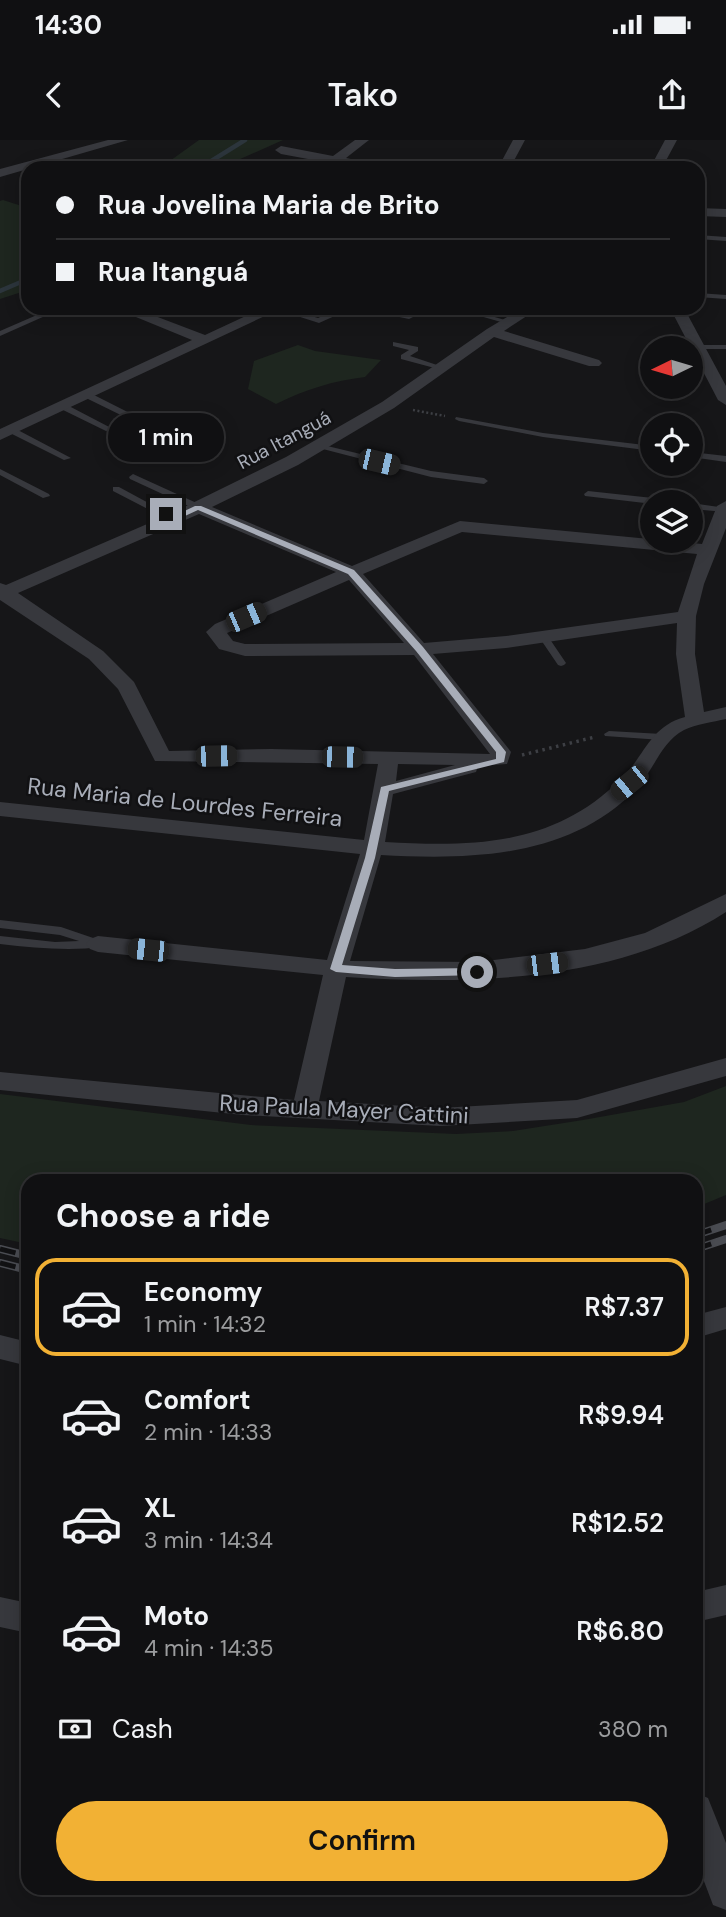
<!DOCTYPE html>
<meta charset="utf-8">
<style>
body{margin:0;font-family:"DM Sans",sans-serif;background:#1e1e20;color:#f1f3f6;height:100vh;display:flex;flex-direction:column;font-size:26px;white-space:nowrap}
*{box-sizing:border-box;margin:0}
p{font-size:23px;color:#9c9d9f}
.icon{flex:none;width:38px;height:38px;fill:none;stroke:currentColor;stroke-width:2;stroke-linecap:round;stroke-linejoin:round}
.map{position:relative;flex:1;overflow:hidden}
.details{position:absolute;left:21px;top:1034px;width:682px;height:721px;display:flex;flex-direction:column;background:#101012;border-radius:21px;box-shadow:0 4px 18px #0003,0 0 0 2px #303032}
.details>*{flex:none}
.top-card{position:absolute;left:21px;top:21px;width:684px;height:154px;border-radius:21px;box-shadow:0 4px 18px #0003,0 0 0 2px #303032;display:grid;align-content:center;height:154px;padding:0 35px;background:#101012}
.needle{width:46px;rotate:265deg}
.controls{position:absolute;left:640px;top:196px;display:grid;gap:14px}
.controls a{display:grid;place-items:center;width:63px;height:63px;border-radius:50%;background:#101012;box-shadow:0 4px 18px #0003,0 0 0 2px #303032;font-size:35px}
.end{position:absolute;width:32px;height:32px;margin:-16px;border:9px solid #a8adb8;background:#111;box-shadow:0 0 0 4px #111}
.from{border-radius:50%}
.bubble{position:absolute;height:49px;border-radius:24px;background:#101012;box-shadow:0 4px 18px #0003,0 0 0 2px #303032;font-size:23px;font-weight:600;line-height:49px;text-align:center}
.car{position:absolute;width:21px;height:42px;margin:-21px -10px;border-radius:9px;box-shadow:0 0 5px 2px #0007;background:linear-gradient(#222 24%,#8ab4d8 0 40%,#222 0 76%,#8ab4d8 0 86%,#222 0)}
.top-card b{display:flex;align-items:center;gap:24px;height:66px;font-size:26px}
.top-card b+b{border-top:2px solid #303032}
.top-card i{width:18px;height:18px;background:#f1f3f6}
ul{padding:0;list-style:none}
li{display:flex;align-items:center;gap:21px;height:98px;margin:0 14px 10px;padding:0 21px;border:4px solid transparent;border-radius:21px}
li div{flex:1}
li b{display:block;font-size:26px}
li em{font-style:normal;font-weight:600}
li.active{border-color:#f2b134}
li>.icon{width:63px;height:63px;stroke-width:1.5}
h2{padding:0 35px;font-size:32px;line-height:84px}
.pay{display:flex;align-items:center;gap:18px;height:77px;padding:0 35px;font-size:26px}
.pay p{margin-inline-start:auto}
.action{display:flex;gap:14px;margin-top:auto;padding:14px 35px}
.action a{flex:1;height:80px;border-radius:42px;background:#f2b134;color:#111;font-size:28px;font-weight:600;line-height:80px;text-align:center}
.status{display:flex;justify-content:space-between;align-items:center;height:49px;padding:0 35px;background:#101012;direction:ltr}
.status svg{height:19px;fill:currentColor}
header{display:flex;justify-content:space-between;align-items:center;height:91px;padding:0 35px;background:#101012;font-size:32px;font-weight:600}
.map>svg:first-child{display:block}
.green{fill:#1e261f}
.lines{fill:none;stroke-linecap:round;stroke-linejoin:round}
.stream{stroke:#2c353c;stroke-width:4.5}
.path-far1{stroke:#3d3f44;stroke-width:2.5;stroke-dasharray:2 2.5;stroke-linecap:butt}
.path{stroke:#3d3f44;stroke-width:3.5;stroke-dasharray:2.5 4.5;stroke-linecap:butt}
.lane{fill:#37383d;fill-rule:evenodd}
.street{fill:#37383d;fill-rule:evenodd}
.rail-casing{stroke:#4a4c52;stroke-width:8}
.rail{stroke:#111113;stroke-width:5;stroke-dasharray:16;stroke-linecap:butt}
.route{fill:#a8adb8}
.labels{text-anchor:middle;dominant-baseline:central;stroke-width:5;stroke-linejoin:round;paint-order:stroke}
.far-street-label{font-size:19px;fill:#a8adb8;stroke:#111113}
.street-label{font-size:23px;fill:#a8adb8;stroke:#111113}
</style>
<div class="status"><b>14:30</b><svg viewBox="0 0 49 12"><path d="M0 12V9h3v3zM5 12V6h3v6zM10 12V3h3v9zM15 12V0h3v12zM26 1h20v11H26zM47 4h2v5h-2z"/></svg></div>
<header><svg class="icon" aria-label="back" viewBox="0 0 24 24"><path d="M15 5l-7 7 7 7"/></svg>Tako<svg class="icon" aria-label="share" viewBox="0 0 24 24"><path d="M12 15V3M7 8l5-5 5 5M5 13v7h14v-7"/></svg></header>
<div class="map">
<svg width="726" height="1777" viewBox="0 0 726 1777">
<rect width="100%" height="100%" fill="#161618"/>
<path class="green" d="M199,0H283L220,28H160Z
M3,60L28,68V150L0,159V61Z
M298,205L315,211L381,220L365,237C333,241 306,249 276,264L248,249L254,221Z
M726,946V1055L697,1067L696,1041H28V1104L0,1098V954L251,985L456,994L513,991L583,980L684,962Z"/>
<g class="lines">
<path class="stream" d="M200,28L245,0
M0,151L28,139"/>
<path class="path-far1" d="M413,270L445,276"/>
<path class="path" d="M522,615L595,597"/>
<path class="lane" d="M698,95L726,97V101L698,99Z
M698,153L726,155V159L698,157Z
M53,168H63L0,196V191Z
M272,168H284L318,178L340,168H376L408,175L421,168H431L409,179L375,172L348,170L319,183Z
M452,168H464L512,182L508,184Z
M393,202L418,207V211L410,216L446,228L442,230L401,219V215L409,210L393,206Z
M695,205H726V209H698L694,207Z
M86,254H92L185,301L178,303L86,258Z
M61,265H67L113,289L106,291L61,269Z
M456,277L543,293L653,306V311L543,297L459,281L455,279Z
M8,288H14L71,318L64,320L8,292Z
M319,304L431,331L484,338L488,341L484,344L431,337L319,308Z
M691,312L726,316V322L691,317Z
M0,329L49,354L50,356L43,358L0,335Z
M133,334L201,365L202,367L195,369L130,339L129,337Z
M113,347H119L178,379L171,381L113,351Z
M588,351L662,359L666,362L653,364L585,356L584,354Z
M691,363L726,368V372L691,369Z
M544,494L547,495L566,523L564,525L561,526L558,525L539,497Z
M609,591L662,594L667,597L662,600L605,596L604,594Z
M0,780L61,787L102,801L104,804L102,807C69,811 35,808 0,804V796L55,802L79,801L60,795L0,788Z"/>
<path class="street" d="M108,0H128L0,37V29Z
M355,0H369L346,18L381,25L382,28L337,24L332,28H322L324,22L281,14L275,10L281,6L333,16Z
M513,0H525L510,28H498Z
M665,0H677L662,28H650Z
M698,68L726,69V77L698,76Z
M114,168H134L205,195L263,168H282L0,300V289L192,200Z
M522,168H539L504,191L599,220L602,223L599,226H589L494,197L394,268L298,325L212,367L352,426L460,381L702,404L717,366L726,361V388L704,444L696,476L695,514L704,572L726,567V579C713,582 696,584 684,590C661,602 654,630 637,648C571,718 471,720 381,715L350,821L478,822L585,809L645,793L726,754V772C618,842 471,845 346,837L319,961L440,968L577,960L726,918V936L577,978L440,986L243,975L0,950V932L294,960L323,835L98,812L90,809L86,804L90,799L98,796L327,820L360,714L0,676V662L364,700L378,624L155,621L118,549L89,519L0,460V443L6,445L168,375L286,317L382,262L487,189ZM199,374L336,432L215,484L206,492L219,509L245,516L414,515L490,614L271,609L169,611L134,542L103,511L18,453ZM462,392L697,414L678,472L506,496L424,503L363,434ZM349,440L404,503L245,504L233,501L227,493ZM677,483L676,514L685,577C650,586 644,617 621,639C554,706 474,707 385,702L393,654L476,632L478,626L507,624L511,612L508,608L433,514L506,508ZM398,624L455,625L396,641Z
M670,168H684L726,246V265L718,260Z
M726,1167V1189L696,1198V1175Z
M0,1195L28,1202V1226L0,1219Z
M726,1445V1475L696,1482V1452Z
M0,1457L28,1463V1493L0,1487Z
M696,1653L708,1658L726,1703V1770L713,1765L696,1720Z"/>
<defs>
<path id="rail" d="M696,1095L726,1085
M0,1109L28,1116
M696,1109L726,1099
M0,1123L28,1130"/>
</defs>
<use href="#rail" class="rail-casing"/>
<use href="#rail" class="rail"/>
</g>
<path class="route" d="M195,366H201L354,430L423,507L506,612L504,622L389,651L375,718L342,825L395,829L477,828L481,829V835L395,837L336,832L330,829L365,718L381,647L496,619V612L416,511L348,434L198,370L174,381L161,374L166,372L174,376Z"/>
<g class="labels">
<g class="far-street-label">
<text transform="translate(284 300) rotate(-28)">Rua Itanguá</text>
</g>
<g class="street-label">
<text transform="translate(185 662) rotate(6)">Rua Maria de Lourdes Ferreira</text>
<text transform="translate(344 969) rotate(3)">Rua Paula Mayer Cattini</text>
</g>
</g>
</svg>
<div class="controls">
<a><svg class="needle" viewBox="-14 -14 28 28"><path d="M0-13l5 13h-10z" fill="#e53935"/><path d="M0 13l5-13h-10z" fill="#9c9d9f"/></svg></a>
<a><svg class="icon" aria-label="locate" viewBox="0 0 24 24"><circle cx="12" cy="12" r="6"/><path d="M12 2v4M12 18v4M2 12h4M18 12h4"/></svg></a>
<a><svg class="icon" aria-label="layers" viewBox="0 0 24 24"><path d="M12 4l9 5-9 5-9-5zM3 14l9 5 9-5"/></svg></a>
</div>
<i class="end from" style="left:477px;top:832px"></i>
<i class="end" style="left:166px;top:374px"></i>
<div class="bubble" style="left:108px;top:273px;width:116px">1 min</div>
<i class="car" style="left:379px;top:322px;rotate:103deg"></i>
<i class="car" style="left:246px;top:477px;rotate:67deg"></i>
<i class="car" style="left:216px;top:616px;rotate:89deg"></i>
<i class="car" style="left:342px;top:617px;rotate:91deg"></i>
<i class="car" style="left:629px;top:643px;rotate:231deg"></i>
<i class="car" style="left:148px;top:810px;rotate:276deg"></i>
<i class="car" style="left:547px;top:824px;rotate:83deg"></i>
<div class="top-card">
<b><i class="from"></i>Rua Jovelina Maria de Brito</b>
<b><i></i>Rua Itanguá</b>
</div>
<section class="details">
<h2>Choose a ride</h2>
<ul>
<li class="active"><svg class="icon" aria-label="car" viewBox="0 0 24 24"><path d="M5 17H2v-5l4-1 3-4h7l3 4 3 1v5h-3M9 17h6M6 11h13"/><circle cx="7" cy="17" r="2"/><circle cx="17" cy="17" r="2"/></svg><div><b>Economy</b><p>1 min · 14:32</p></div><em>R$7.37</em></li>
<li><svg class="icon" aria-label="car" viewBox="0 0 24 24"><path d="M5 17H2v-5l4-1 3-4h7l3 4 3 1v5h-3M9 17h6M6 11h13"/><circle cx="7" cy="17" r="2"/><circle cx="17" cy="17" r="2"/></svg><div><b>Comfort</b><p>2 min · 14:33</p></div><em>R$9.94</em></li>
<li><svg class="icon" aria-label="car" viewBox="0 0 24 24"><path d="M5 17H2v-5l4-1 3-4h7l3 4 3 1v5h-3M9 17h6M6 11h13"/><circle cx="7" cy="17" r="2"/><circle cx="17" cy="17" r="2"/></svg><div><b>XL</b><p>3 min · 14:34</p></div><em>R$12.52</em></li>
<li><svg class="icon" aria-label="car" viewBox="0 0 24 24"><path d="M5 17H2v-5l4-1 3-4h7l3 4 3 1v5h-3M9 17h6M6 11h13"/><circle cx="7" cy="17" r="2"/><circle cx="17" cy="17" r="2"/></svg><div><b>Moto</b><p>4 min · 14:35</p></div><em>R$6.80</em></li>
</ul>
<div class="pay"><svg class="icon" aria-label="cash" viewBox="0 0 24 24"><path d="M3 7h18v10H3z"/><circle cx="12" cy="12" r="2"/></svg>Cash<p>380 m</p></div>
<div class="action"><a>Confirm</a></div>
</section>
</div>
